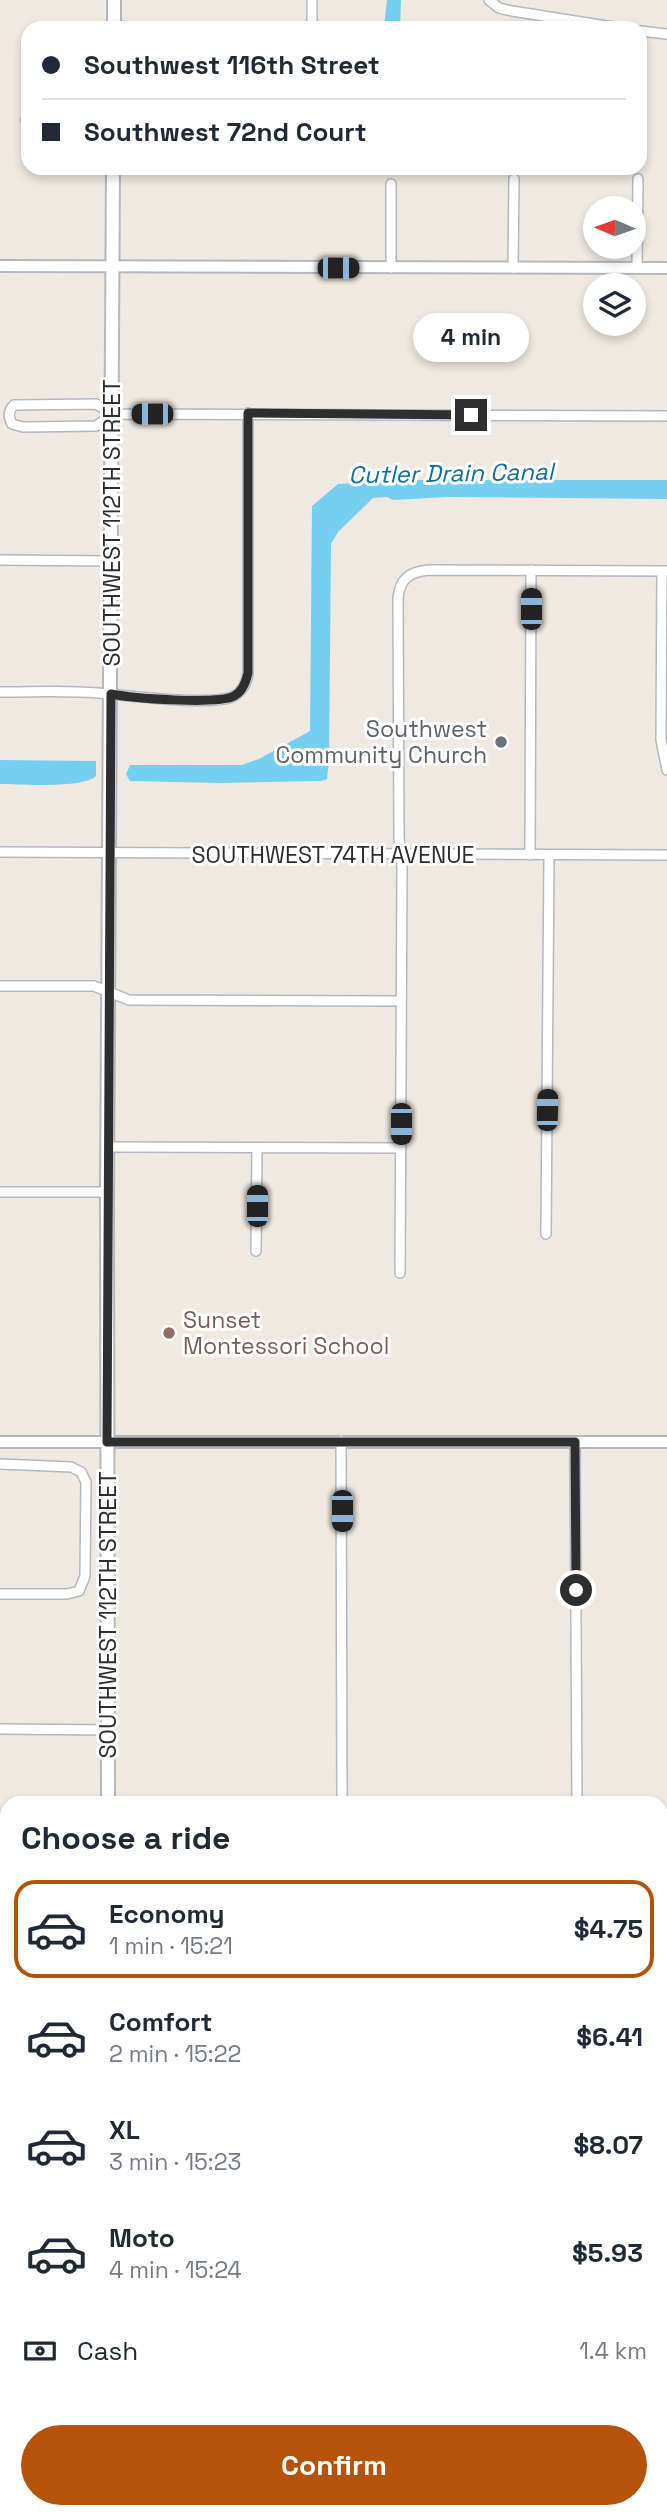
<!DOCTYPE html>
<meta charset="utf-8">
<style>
body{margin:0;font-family:"Space Grotesk",sans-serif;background:#f2f2f3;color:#1f2937;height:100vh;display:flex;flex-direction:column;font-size:26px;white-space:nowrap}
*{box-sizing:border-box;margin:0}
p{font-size:23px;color:#747a83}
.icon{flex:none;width:38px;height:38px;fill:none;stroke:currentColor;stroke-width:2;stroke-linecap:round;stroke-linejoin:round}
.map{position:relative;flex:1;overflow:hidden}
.panel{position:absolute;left:0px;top:1796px;width:668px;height:723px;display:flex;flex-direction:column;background:#fff;border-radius:21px 21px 0 0;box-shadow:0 4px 10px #0003}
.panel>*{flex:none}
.guide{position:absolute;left:21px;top:21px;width:626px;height:154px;border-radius:21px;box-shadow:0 4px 10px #0003;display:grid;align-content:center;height:154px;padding:0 21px;background:#fff}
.needle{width:46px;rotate:272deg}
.fabs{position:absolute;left:583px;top:196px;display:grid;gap:14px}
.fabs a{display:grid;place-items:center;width:63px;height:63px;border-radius:50%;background:#fff;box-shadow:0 4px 10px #0003;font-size:35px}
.end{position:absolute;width:32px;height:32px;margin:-16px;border:9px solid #2e2e2e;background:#fff;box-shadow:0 0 0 4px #fff}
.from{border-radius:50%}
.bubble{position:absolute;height:49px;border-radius:24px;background:#fff;box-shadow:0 4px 10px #0003;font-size:23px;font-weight:600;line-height:49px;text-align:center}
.car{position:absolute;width:21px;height:42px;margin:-21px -10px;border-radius:9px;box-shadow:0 0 5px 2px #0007;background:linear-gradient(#222 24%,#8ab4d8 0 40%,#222 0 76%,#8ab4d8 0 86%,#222 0)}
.guide b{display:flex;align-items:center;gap:24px;height:66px;font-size:26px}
.guide b+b{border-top:2px solid #e0e1e3}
.guide i{width:18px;height:18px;background:#1f2937}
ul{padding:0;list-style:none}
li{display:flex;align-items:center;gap:21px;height:98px;margin:0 14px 10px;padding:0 7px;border:4px solid transparent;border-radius:21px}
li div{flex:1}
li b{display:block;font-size:26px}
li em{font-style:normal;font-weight:600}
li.active{border-color:#b45309}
li>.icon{width:63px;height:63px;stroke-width:1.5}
h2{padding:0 21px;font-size:32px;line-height:84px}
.pay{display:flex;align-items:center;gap:18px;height:77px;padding:0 21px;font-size:26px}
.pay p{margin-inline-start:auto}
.button{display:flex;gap:14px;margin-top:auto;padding:14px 21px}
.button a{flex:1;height:80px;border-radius:42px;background:#b45309;color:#fff;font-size:28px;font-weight:600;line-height:80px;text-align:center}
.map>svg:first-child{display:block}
.green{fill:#b6e59e}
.water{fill:#75cff0}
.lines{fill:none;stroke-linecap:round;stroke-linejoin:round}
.minor-casing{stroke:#b4b7c1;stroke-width:12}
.tertiary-casing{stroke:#b4b7c1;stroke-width:14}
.secondary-casing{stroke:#b4b7c1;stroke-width:16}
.trunk-casing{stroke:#c9c9c9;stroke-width:18}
.minor{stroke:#fff;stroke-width:9}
.tertiary{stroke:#fff;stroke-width:10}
.secondary{stroke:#fff;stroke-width:12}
.trunk{stroke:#f8ba60;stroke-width:14}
.route{stroke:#2e2e2e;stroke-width:9}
.worship-dot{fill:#6b7280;stroke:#fff;stroke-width:2.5}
.education-dot{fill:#8d6e63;stroke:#fff;stroke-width:2.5}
.labels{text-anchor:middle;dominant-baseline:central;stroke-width:6;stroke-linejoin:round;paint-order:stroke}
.street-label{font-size:23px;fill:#2e2e2e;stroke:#fff}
.worship-label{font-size:23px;fill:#5b616d;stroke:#fff;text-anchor:end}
.education-label{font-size:23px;fill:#785e54;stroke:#fff;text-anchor:start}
.water-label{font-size:24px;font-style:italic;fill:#0d6fa3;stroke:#fff}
</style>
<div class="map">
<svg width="667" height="2518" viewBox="0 0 667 2518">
<rect width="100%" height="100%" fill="#efe9e1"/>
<path class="green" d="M0,1978H7V2100L0,2097Z
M3,2203L7,2204V2315H2Z"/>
<path class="water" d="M387,0H401L400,28H384Z
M420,480H667V499L447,497L393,500L387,497L373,498L338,532L331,544L329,761L327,779L321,781L220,783L130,781L126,774L130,765H242L259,759L310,731L312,506L338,484Z
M0,760L96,761V776C82,789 20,784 0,784Z
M0,1995L7,1998V2042L0,2052Z"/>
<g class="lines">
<defs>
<path id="minor" d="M489,0L499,8L512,11L619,28
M312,28V0
M640,31L667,34
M26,120H28
M391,268V184
M513,268L514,179
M637,268L638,179
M113,414L96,426L23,427L12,424C8,417 8,411 14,405L96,404L113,414L667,416
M0,560L112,561
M662,571L661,740L667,770
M0,692C32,692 66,690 98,693C124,695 215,707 234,696C242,692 247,682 248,673V413
M0,852L667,855
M530,855L531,570
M0,986H94L129,1000L401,1001
M108,1147L401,1148
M0,1192H107
M546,1234L549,856
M256,1251L257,1148
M400,1273L402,868L399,837L398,598C400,579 409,572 428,570L667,571
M341,1441L342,1802
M575,1442L577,1802
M0,1464L71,1467L81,1472L86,1482L85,1576L79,1591L67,1594H0
M0,1729L108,1730
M0,1856H7
M0,1968H7
M662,1971L667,1973
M662,2163L667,2166
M0,2326H7
M662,2356L667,2344"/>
<path id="tertiary" d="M0,266L667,268
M0,1442H667"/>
<path id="secondary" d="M114,0V28
M108,1802L107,1192L113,168
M108,2511V2518"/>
<path id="trunk" d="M0,2108L7,2111
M0,2138L7,2141
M662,2415L667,2417
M662,2445L667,2447"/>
</defs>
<use href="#minor" class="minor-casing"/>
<use href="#tertiary" class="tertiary-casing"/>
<use href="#secondary" class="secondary-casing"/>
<use href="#trunk" class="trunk-casing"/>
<use href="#minor" class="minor"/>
<use href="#tertiary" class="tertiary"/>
<use href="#secondary" class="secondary"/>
<use href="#trunk" class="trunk"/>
</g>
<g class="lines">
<path class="route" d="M471,415L248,413V673C246,682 242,692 234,696C217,705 132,698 111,694L107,1442H575L576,1590"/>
</g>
<circle class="worship-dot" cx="501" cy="742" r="7"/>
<circle class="education-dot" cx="169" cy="1333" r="7"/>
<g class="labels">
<g class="street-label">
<text transform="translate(112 523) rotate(-90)">SOUTHWEST 112TH STREET</text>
<text x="333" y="855">SOUTHWEST 74TH AVENUE</text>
<text transform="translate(108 1615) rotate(-90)">SOUTHWEST 112TH STREET</text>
</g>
<g class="worship-label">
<text x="487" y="729">Southwest<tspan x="487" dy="26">Community Church</tspan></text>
</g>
<g class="education-label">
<text x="183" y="1320">Sunset<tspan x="183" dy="26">Montessori School</tspan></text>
</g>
<g class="water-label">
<text transform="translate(451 473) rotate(-1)">Cutler Drain Canal</text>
</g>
</g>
</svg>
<div class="fabs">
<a><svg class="needle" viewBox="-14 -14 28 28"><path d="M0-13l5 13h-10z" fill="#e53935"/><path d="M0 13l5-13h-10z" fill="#747a83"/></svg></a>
<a><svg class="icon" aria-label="layers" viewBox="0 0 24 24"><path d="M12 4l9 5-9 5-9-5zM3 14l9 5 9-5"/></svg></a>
</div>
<i class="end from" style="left:576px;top:1590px"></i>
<i class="end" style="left:471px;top:415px"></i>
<div class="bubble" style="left:413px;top:313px;width:116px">4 min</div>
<i class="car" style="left:338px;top:268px;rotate:90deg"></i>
<i class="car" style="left:152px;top:414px;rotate:270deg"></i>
<i class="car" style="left:531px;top:609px;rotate:0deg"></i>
<i class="car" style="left:547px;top:1110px;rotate:1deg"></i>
<i class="car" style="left:401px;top:1124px;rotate:180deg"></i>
<i class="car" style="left:257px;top:1206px;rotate:0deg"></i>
<i class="car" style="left:342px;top:1511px;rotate:180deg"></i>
<div class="guide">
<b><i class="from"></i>Southwest 116th Street</b>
<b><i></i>Southwest 72nd Court</b>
</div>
<section class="panel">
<h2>Choose a ride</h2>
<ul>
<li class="active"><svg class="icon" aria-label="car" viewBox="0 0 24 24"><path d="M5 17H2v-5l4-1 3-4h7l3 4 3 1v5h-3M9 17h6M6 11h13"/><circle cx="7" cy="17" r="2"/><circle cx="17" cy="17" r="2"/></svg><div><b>Economy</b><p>1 min · 15:21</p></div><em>$4.75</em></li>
<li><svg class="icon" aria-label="car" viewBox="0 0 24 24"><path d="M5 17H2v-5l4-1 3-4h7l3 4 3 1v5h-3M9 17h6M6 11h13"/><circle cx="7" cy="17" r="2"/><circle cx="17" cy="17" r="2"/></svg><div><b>Comfort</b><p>2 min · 15:22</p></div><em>$6.41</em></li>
<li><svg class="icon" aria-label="car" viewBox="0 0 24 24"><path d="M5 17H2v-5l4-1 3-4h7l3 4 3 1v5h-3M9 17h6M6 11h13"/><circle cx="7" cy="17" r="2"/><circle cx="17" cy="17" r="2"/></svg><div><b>XL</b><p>3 min · 15:23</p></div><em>$8.07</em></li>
<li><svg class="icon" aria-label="car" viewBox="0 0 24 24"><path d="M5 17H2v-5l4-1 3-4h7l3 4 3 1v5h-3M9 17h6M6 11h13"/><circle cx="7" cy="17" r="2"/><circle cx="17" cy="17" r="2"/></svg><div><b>Moto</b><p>4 min · 15:24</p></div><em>$5.93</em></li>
</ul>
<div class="pay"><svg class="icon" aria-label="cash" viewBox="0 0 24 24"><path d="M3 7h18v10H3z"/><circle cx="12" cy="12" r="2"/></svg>Cash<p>1.4 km</p></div>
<div class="button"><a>Confirm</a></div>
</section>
</div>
